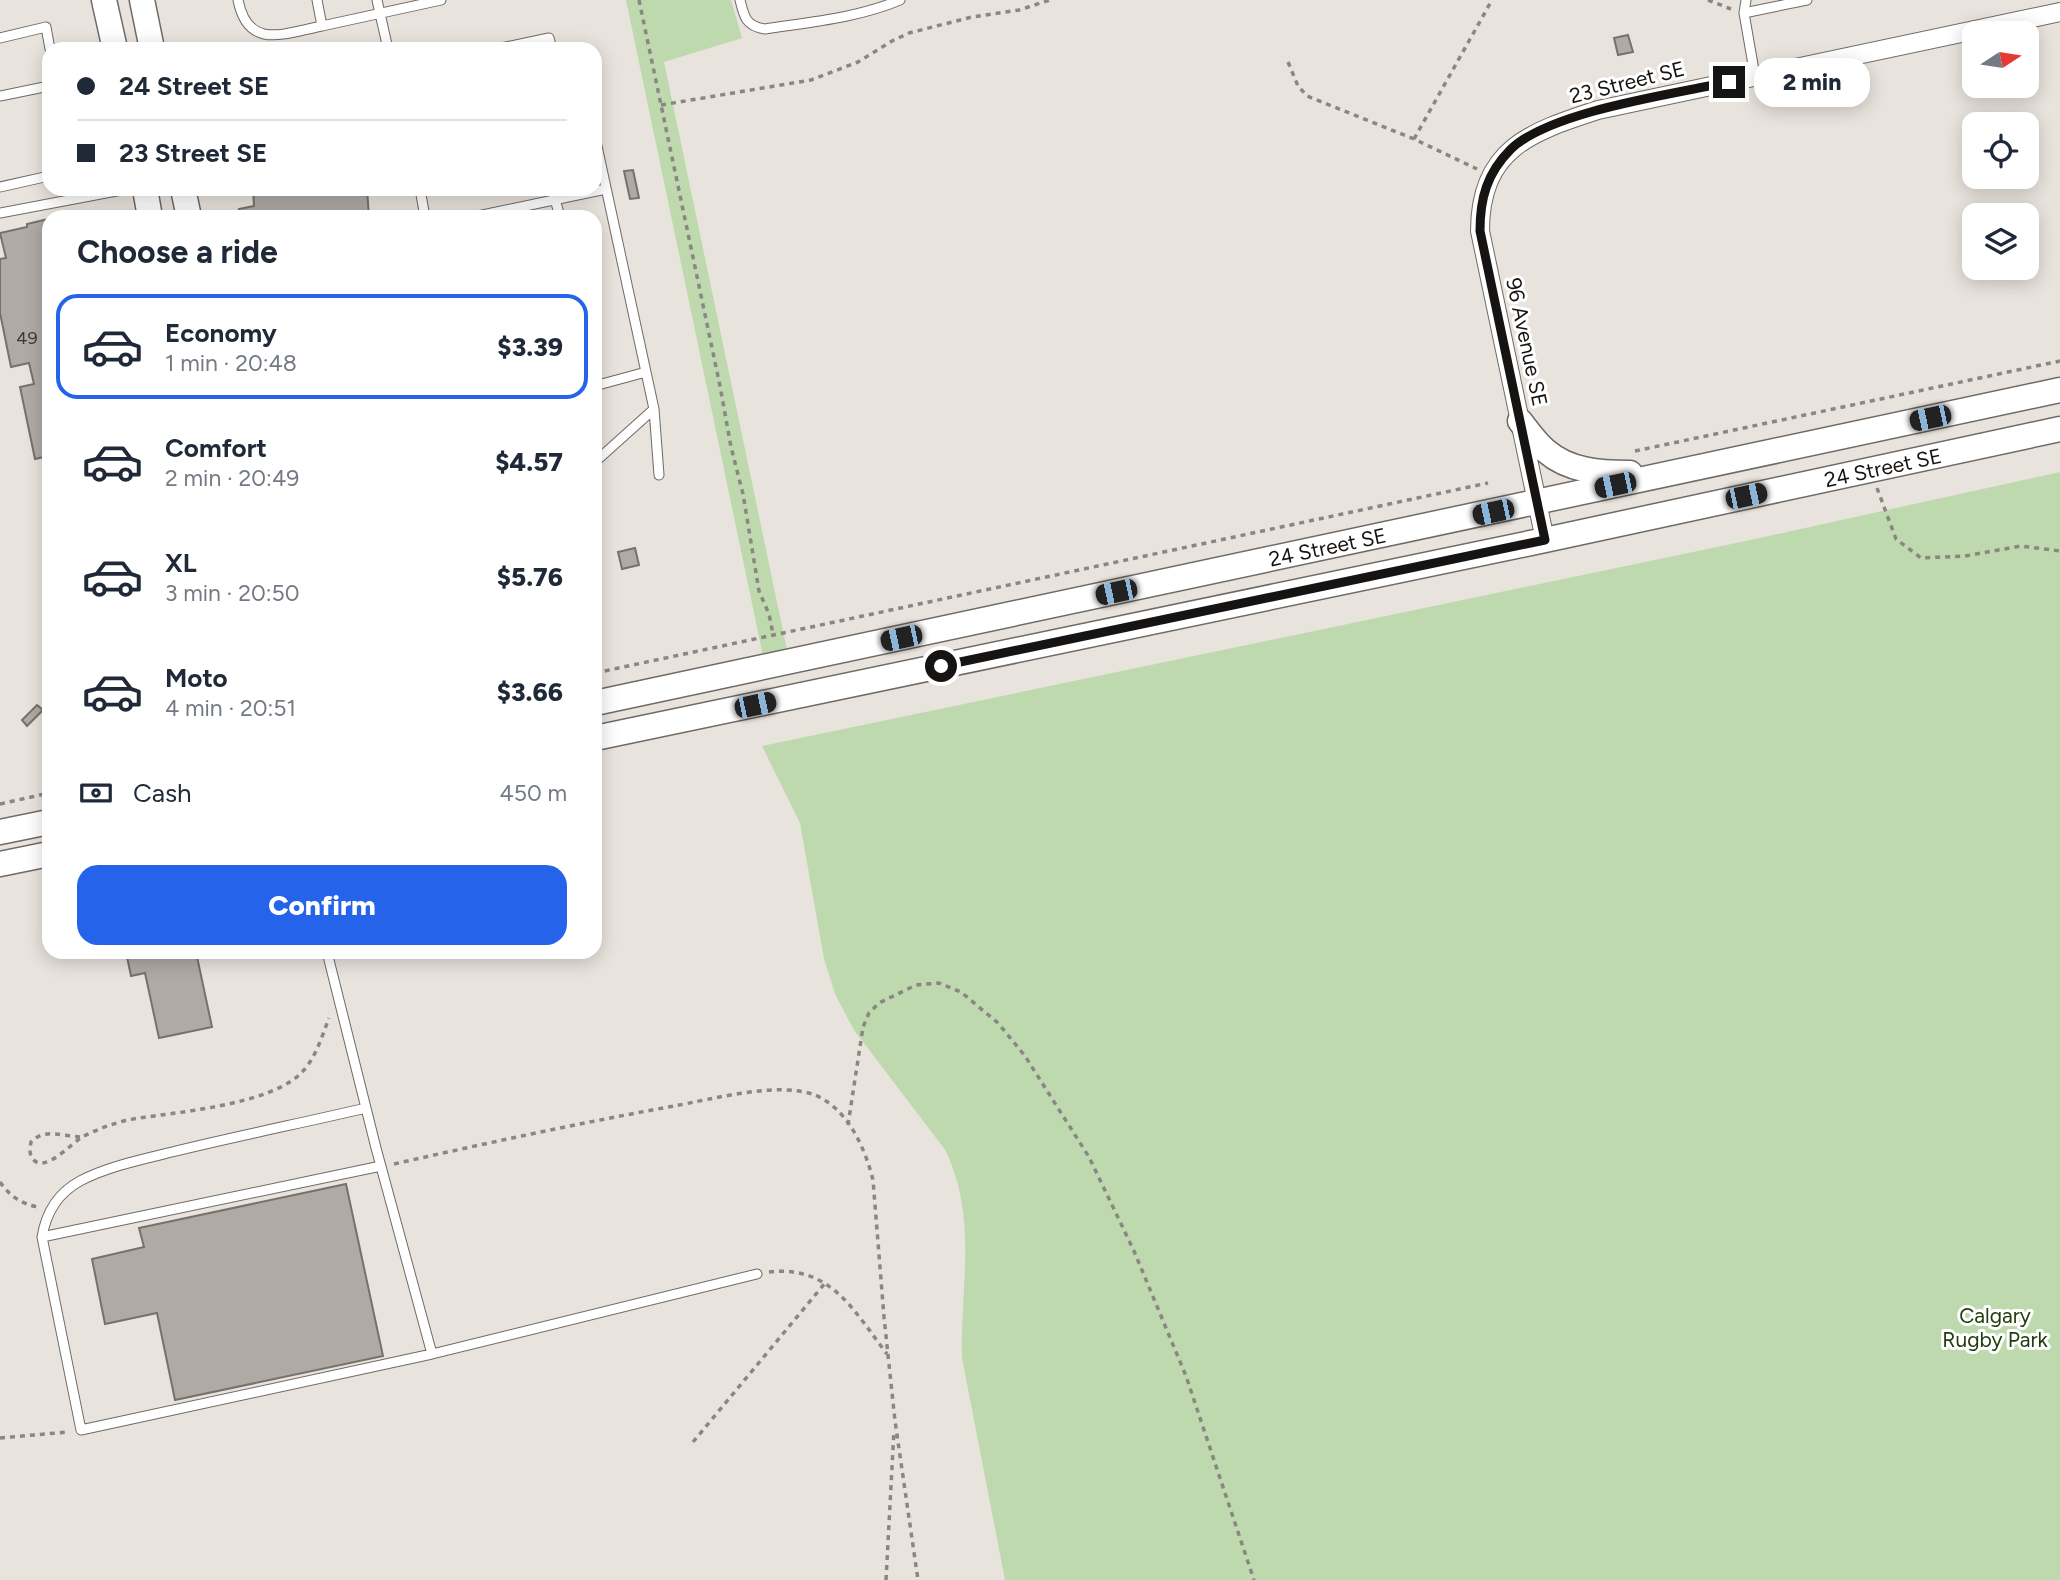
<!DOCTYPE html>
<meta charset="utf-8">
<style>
body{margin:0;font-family:Figtree,sans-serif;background:#f6f6f7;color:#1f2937;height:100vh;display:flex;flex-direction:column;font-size:26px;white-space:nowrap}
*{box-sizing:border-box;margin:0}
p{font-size:23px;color:#747a83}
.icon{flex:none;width:38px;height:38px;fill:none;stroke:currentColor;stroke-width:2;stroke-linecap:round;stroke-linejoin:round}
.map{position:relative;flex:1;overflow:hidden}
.drawer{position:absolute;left:42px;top:210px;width:560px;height:749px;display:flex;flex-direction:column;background:#fff;border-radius:21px;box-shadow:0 4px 18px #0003}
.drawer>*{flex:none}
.banner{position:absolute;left:42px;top:42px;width:560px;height:154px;border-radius:21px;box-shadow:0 4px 18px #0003;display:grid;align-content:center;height:154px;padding:0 35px;background:#fff}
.needle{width:46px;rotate:78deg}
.controls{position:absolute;left:1962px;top:21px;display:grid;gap:14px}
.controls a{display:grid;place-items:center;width:77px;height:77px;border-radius:14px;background:#fff;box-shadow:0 4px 18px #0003;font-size:35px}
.end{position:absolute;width:32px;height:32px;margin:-16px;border:9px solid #161412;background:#fff;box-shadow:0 0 0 4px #fff}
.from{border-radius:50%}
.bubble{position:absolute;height:49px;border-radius:21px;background:#fff;box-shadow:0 4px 18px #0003;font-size:23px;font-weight:800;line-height:49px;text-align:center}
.car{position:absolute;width:21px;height:42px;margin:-21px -10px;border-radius:9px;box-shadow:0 0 5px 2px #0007;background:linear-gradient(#222 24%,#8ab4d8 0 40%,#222 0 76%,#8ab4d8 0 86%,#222 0)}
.banner b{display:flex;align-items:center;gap:24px;height:66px;font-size:26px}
.banner b+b{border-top:2px solid #e0e1e3}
.banner i{width:18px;height:18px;background:#1f2937}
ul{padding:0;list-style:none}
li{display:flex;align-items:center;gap:21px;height:105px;margin:0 14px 10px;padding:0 21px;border:4px solid transparent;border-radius:21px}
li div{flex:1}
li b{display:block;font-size:26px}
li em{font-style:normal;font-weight:800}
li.current{border-color:#2563eb}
li>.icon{width:63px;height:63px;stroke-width:1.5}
h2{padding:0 35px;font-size:32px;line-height:84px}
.pay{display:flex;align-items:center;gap:18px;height:77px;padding:0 35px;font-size:26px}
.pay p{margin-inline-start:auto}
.primary-button{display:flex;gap:14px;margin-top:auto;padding:14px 35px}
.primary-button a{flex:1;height:80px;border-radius:21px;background:#2563eb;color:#fff;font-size:28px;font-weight:800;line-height:80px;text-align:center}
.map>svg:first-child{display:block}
.green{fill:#bdd9ad}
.building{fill:#b0aaa5;stroke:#76716b;stroke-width:2}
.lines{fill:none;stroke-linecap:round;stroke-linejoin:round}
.lane-casing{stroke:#6f6a65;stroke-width:11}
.street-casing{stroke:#6f6a65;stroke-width:20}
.secondary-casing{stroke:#6f6a65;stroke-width:27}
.path{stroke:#8a8682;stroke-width:3.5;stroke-dasharray:5 5;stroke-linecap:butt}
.lane{stroke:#fff;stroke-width:9}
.street{stroke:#fff;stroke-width:18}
.secondary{stroke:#fff;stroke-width:24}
.route{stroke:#161412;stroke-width:9}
.labels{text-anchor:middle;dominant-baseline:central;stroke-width:6;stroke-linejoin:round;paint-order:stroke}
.number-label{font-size:18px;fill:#3c3a37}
.street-label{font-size:21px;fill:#161412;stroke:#fff}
.park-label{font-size:21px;fill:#223c0e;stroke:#fff}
</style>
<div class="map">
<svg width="2060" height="1580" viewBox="0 0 2060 1580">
<rect width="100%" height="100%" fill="#e9e3dd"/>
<path class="green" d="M626,0H731L742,38L664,62L787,650L763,656Z
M2060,472V1580H1005L962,1358C960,1284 978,1221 946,1151L854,1030L836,996L824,959L800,823L762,746L1741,542Z"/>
<path class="building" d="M1628,35L1633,52L1618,55L1614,38Z
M633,170L639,198L630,199L624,171Z
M253,189H367L369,217H241L239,209L254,206Z
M48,219L49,456L35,459L20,387L34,384L29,363L11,367L0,313V259L6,258L0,233L27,227V224Z
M635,548L639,565L622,569L618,552Z
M37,705L43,710L27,726L22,720Z
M126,952H196L212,1027L159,1038L145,973L131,976Z
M346,1184L383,1356L175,1400L157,1313L105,1324L92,1259L144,1247L139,1228Z"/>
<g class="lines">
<defs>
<path id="lane" d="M238,0C248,51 285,33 322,26
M317,0L322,26L441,0
M377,0L388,49
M740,0C744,17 746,26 765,29C811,22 857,18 900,0
M1746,0L1744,13L1755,76
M1744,13L1807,0
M0,38L46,27L50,49
M496,49L549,38L552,49
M0,96L49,86
M595,137L654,409L595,462
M0,187L49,176
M420,189L425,217
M555,199L560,217
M0,213L127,189
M473,217L606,189
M595,370L598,385L646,372
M654,409L659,475
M327,952L376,1148L432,1354
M366,1108C302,1123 237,1136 172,1152C143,1159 106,1167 80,1181C58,1193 46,1213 42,1237L81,1430L432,1354L757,1274
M42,1237L381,1166"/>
<path id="street" d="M1545,540L1480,231C1480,149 1530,132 1598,110L2060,12"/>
<g id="secondary">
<path d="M104,0L115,49"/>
<path d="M142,0L152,49"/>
<path d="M145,189L150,217"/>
<path d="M183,189L189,217"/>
<path d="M1520,421C1528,431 1536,443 1546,451C1569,471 1600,473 1630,473"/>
<path id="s1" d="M595,703L2060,390"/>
<path id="s2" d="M595,738L1545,540L2060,429"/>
<path d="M0,832L49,822"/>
<path d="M0,864L49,854"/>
</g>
</defs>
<use href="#lane" class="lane-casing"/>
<use href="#street" class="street-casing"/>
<use href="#secondary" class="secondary-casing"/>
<path class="path" d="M639,0L720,386L731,447L743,494L759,591L769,614L773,634
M1708,0L1731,9
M1288,62L1298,86L1307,96L1414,139L1477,169
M661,105L811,80L858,62L892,41L909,33L972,17L1019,10L1050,0
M1414,139L1492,0
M1635,451L2060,361
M1877,488L1896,539L1921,558L1965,556L2021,546L2060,551
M595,673L1488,483
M0,804L49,793
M848,1125L863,1027L869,1013L879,1003L916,985L939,983L961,992L998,1023L1025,1056L1089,1157L1134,1251L1186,1376L1254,1580
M80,1137C63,1136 44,1128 31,1142C30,1147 29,1153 32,1158C44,1176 73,1141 84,1136C98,1129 112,1124 127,1120C173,1112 272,1106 303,1071C316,1057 322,1036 329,1018
M394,1164C487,1143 580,1123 674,1106C713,1099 779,1081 815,1095C848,1109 865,1148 873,1180L884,1317L895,1421L918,1580
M0,1182C10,1196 21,1204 38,1207
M769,1272C831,1265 854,1311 887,1354
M0,1438L68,1432
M693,1442L826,1282
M886,1580L894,1430"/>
<use href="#lane" class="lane"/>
<use href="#street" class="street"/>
<use href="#secondary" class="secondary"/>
</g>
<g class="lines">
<path class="route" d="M941,666L1545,540L1480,231C1480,198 1487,173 1511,149C1551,111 1673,94 1729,82"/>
</g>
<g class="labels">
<g class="number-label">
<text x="27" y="338">49</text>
</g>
<g class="street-label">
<text transform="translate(1627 82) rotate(-14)">23 Street SE</text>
<text transform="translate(1527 342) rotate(78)">96 Avenue SE</text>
<text stroke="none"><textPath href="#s2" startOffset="1316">24 Street SE</textPath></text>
<text stroke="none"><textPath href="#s1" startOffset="749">24 Street SE</textPath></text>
</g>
<g class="park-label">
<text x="1995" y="1315">Calgary<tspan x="1995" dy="24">Rugby Park</tspan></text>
</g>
</g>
</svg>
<div class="controls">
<a><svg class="needle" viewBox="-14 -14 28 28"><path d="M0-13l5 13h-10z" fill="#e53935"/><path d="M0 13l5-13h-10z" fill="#747a83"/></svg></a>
<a><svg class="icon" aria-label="locate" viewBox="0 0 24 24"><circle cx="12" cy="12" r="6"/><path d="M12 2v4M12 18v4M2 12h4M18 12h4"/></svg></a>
<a><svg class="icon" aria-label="layers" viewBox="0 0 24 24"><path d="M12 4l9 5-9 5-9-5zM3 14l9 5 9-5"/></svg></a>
</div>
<i class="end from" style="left:941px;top:666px"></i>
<i class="end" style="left:1729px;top:82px"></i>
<div class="bubble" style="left:1754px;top:58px;width:116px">2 min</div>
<i class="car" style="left:1930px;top:418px;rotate:258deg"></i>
<i class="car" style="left:1615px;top:485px;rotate:258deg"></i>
<i class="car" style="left:1746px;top:496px;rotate:78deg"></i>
<i class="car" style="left:1493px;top:512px;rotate:258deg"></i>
<i class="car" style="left:1116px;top:592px;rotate:258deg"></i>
<i class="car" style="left:901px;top:638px;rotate:258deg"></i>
<i class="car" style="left:755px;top:705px;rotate:78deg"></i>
<div class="banner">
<b><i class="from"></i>24 Street SE</b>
<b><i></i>23 Street SE</b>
</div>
<section class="drawer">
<h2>Choose a ride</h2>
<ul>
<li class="current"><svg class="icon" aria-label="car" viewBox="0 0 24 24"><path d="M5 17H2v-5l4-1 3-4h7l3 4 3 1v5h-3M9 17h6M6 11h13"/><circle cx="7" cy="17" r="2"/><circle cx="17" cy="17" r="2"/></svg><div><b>Economy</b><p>1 min · 20:48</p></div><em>$3.39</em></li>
<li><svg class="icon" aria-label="car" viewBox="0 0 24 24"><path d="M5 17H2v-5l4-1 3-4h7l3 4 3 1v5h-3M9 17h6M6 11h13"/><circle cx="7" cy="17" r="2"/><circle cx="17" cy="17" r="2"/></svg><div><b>Comfort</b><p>2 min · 20:49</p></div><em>$4.57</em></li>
<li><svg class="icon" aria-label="car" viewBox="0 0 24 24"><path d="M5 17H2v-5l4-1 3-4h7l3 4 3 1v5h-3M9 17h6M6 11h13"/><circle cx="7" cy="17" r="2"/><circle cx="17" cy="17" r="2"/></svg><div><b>XL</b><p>3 min · 20:50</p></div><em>$5.76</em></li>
<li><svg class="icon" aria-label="car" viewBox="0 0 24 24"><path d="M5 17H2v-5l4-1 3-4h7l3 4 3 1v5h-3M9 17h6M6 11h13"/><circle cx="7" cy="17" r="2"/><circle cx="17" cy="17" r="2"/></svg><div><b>Moto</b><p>4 min · 20:51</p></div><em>$3.66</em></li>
</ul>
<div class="pay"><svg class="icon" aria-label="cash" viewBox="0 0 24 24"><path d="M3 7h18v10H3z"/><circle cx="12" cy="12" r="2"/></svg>Cash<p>450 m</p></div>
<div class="primary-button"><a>Confirm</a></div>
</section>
</div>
